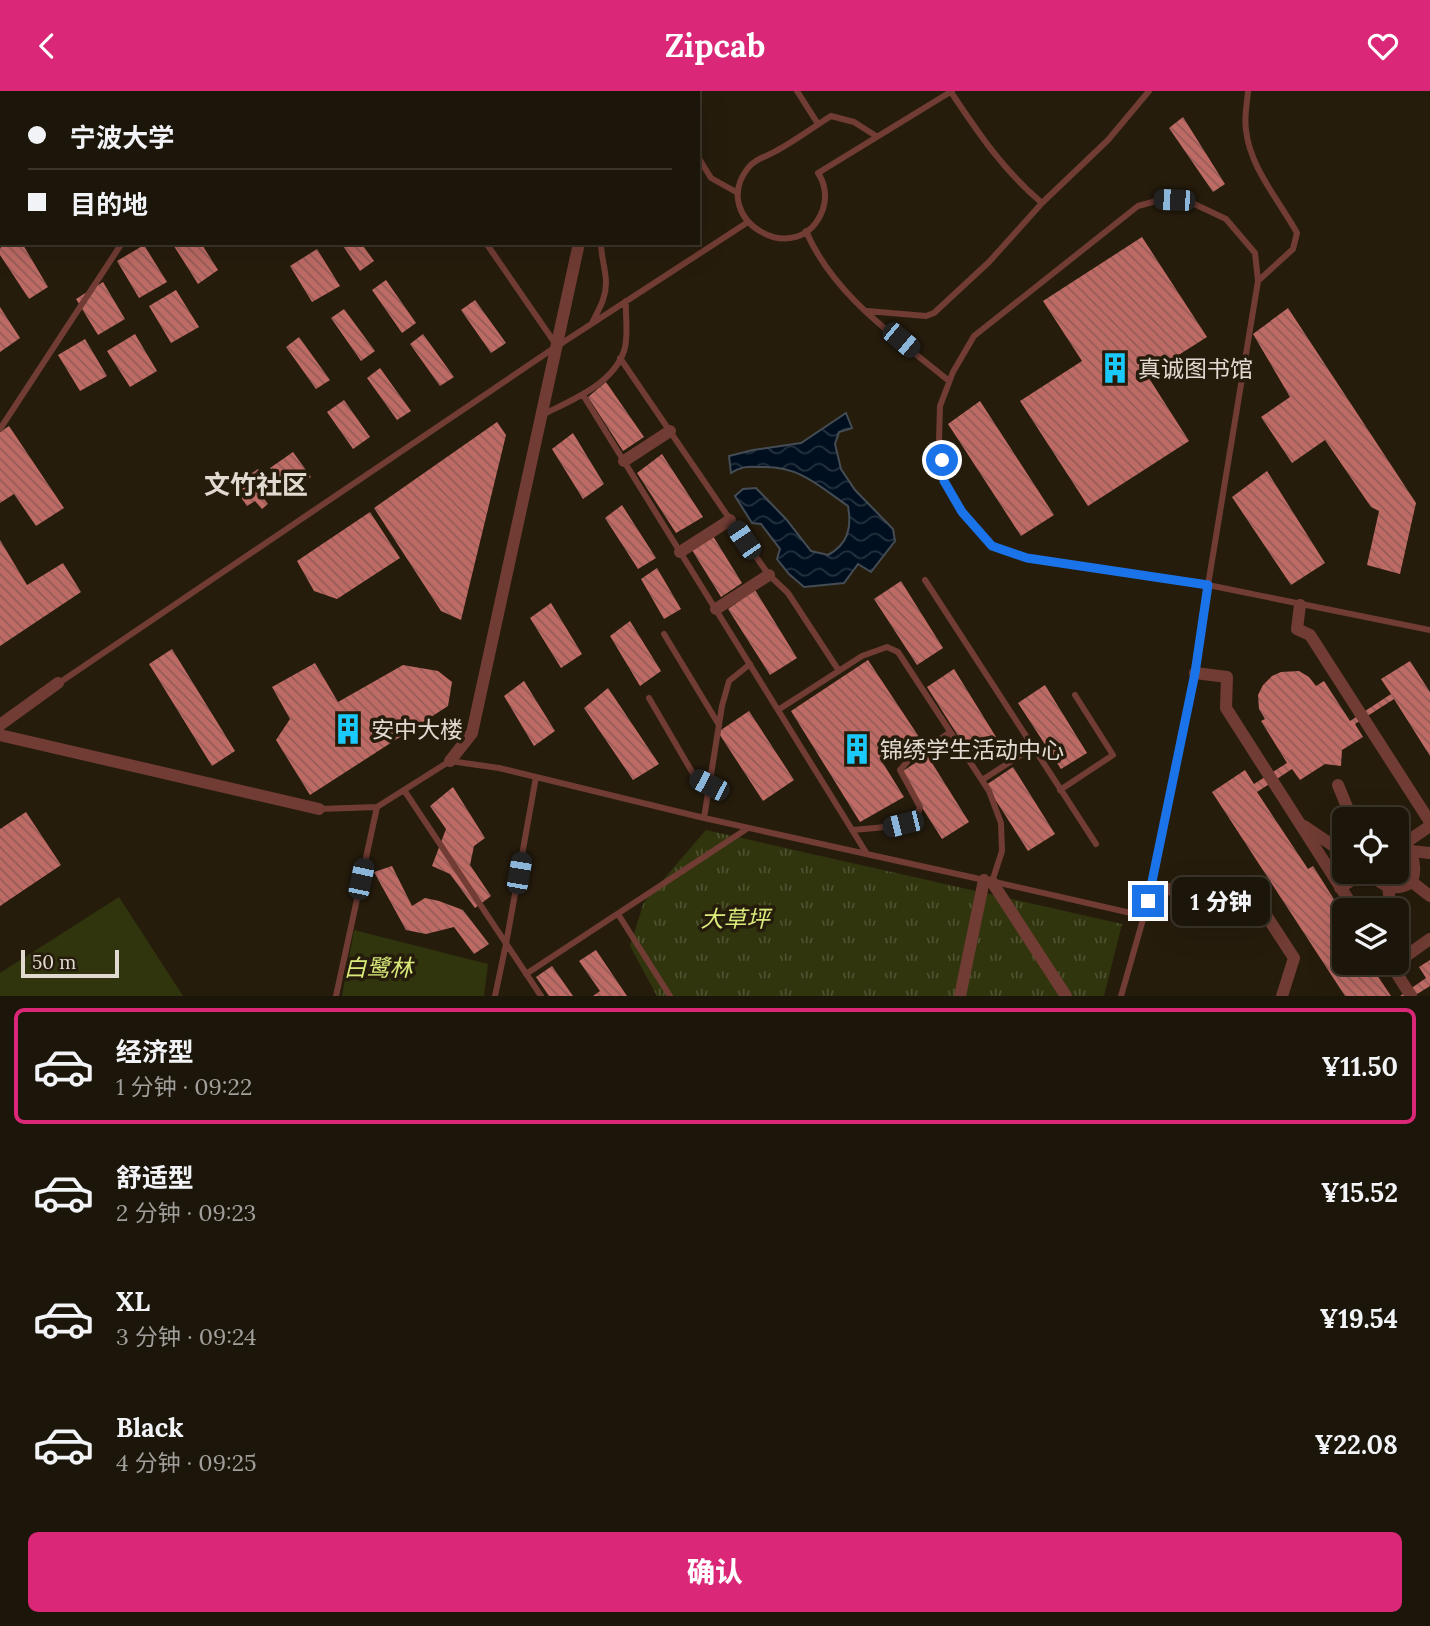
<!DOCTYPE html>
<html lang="zh">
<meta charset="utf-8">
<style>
body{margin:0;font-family:Lora,"Noto Sans SC",serif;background:#251e12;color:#f1f3f6;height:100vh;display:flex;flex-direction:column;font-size:26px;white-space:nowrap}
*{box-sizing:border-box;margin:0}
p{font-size:23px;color:#a09f9c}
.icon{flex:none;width:38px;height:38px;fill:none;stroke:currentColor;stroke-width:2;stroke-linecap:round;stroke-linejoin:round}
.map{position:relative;height:905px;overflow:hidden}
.drawer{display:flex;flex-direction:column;background:#1c1509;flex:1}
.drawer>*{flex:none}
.top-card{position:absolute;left:0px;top:0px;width:700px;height:154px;box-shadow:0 7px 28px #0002,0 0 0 2px #3a342a;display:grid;align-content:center;height:154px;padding:0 28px;background:#1c1509}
.buttons{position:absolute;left:1332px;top:716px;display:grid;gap:14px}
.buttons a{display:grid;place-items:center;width:77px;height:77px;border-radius:10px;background:#1c1509;box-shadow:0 7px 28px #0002,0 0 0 2px #3a342a;font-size:35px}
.scale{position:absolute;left:21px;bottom:18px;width:98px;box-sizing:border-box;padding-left:7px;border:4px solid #e1dad0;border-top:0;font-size:19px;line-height:24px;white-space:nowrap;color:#e1dad0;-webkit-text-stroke:5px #261c0c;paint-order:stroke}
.end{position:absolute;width:32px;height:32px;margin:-16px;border:9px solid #1a73e8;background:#fff;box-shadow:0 0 0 4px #fff}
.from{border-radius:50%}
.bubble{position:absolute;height:49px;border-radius:10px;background:#1c1509;box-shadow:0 7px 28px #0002,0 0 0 2px #3a342a;font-size:23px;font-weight:800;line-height:49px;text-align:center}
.car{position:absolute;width:21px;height:42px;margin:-21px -10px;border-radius:9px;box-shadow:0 0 5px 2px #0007;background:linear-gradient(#222 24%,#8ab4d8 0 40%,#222 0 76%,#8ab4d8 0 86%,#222 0)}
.top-card b{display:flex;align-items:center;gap:24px;height:66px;font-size:26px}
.top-card b+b{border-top:2px solid #3a342a}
.top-card i{width:18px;height:18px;background:#f1f3f6}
ul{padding:12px 0 0;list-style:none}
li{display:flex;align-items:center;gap:21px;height:116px;margin:0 14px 10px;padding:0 14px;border:4px solid transparent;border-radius:10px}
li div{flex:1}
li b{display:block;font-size:26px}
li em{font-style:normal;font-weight:800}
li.current{border-color:#db2777}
li>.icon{width:63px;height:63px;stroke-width:1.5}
.button{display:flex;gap:14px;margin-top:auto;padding:14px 28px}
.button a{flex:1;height:80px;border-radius:10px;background:#db2777;color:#fff;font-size:28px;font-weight:800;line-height:80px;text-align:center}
header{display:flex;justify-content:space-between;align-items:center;height:91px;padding:0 28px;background:#db2777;color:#fff;font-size:32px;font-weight:800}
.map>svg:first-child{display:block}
.grass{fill:url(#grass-tufts)}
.garden{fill:#30350e}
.water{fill:url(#water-waves);stroke:#444c54;stroke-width:2}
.building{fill:url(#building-back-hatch)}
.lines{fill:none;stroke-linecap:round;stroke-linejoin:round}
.lane{stroke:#703c33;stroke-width:6}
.street{stroke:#703c33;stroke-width:12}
.route{stroke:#1a73e8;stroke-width:9}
.labels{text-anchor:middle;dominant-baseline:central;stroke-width:7;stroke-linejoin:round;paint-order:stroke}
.poi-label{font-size:23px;fill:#e1dad0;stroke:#261c0c;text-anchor:start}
.park-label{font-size:23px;font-style:italic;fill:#daeb7b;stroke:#261c0c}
.quarter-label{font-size:26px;font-weight:bold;fill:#e1dad0;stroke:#261c0c}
</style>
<header><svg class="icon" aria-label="back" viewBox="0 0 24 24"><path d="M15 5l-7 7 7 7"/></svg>Zipcab<svg class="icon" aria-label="heart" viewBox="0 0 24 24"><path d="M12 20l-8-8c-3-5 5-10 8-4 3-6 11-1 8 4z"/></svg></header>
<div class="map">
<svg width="1430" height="905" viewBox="0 0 1430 905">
<defs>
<pattern id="grass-tufts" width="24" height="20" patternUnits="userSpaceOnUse" patternTransform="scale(1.75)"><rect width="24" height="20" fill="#30350e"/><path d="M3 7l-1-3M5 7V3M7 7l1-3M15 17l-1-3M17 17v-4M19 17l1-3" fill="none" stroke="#4e5230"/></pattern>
<pattern id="water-waves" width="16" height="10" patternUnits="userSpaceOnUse" patternTransform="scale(1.75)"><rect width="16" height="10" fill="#000f1f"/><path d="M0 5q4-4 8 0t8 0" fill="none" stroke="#25313e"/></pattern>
<pattern id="building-back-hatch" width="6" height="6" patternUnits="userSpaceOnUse" patternTransform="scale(1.75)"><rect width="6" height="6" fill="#bf6b65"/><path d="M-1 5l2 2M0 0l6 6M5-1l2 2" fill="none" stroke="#945c57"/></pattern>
</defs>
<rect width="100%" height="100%" fill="#261c0c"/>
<path class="grass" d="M706,739L1122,833L1104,905H657L630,855L644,811Z"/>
<path class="garden" d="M119,806L183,905H0V882Z
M354,839L488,873L484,905H342Z"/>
<path class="water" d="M846,322L852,337L839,341L835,353L841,378L855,399L893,438L895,450L871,481L858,473L844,492L804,496L789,483L777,468L780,458L761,433L752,432L735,405L743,398L756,397L786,428L811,460L828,464C848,453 852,437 848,415C820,396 800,375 763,376C750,376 743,374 731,382L729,365L753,359L801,352Z"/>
<path class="building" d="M1183,26L1225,93L1213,101L1169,37Z
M1142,146L1207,246L1147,284L1189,350L1088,415L1020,310L1082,270L1043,210Z
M8,152H22L48,196L29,208L0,164V157Z
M172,152H201L218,179L198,193Z
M341,152H361L374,170L360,180Z
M144,154L167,191L139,207L117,170Z
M317,158L340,195L312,211L290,175Z
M386,189L416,232L402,242L372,199Z
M103,191L125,228L98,244L76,208Z
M176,199L199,236L171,252L149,215Z
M475,209L506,252L491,262L461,219Z
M0,216L20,247L0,261Z
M1288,217L1416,412L1400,483L1367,474L1379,420L1371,416L1325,349L1292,372L1261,326L1290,306L1253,243Z
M344,218L375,260L361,270L331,227Z
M135,243L157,280L130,296L107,260Z
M423,243L454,286L440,295L410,253Z
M299,246L330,289L316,298L286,256Z
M85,248L107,285L80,300L58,264Z
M380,277L411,320L397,329L367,287Z
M606,291L644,346L623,360L588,306Z
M344,309L370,346L353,358L327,321Z
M980,310L1054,424L1021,445L948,333Z
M497,331L506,344L461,529L441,520L374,417Z
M9,335L64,417L36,435L14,403L0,412V341Z
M573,342L604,393L583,408L552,358Z
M293,361L311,386L287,401L270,377Z
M662,363L703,426L676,442L637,382Z
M258,378L272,398L262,405L268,413L262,418L255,410L247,415L233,395Z
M1267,380L1325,472L1291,494L1232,406Z
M622,414L656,467L638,478L605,427Z
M370,421L400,467L337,508L314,500L297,470Z
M713,445L742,492L721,506L692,459Z
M0,449L27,494L63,472L81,501L0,555Z
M657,477L681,518L664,528L641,488Z
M901,490L943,557L917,574L874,508Z
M755,499L797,567L770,584L728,518Z
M551,512L582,563L561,577L530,527Z
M630,530L661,580L640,595L610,545Z
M172,558L235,660L212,675L149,573Z
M868,569L919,646L881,669L904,706L860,731L791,620Z
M1410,570L1430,601V665L1394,608L1355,633L1363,646L1342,659L1341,675L1325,673L1300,689L1292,678L1257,701L1308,778L1313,775L1344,824V872H1369L1391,905H1345L1212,701L1245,679L1254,693L1287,672L1261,630L1265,628L1259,618L1258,604L1263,594L1272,585L1281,581L1299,580L1309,586L1316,595L1324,590L1350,630L1391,603L1381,588Z
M315,572L338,611L403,574L438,580L452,591L448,615L310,704L276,649L290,628L272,596Z
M954,578L996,646L969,662L927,596Z
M524,590L555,640L534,655L504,605Z
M1045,594L1087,662L1061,678L1018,612Z
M608,597L659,673L633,689L584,617Z
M749,620L794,689L763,710L718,641Z
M927,664L969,731L942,748L900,682Z
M1013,676L1055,743L1028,760L986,694Z
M453,696L485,747L474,755L470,774L491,805L475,817L450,783L432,775L446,738L430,715Z
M26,721L61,774L0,815V738Z
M392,775L412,815L425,807L439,810L463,819L489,853L474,863L454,836L426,843L406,839L374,781Z
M596,859L627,905H593L600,900L579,870Z
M1430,869V895L1414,905H1400L1426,887L1419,876Z
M552,875L573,905H549L536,886Z"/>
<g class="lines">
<path class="lane" d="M382,0L383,2
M797,0L818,33
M1248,0C1247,13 1244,26 1246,39C1250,77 1279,109 1297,142L1293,158L1258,190
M951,1C979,43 1003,79 1042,112
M876,45L854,31L831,25C812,37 795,50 776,60C766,66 756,67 748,77C707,129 800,182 823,118C827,106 825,92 818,82L952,0
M698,66L711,87L738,102
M1160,109L1188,110L1226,128L1255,162L1258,190L1208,494L1027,467L992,455L962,421L944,390L939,349L940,315L953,281L974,245L1138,115Z
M806,140C833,204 897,247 949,290
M867,220L926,225L934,222L989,171L1042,112L1108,49L1149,0
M593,230C599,218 606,207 606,192C606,179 601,166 601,152
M559,254L748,131
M620,267L744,449L769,484L788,502L839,580
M583,304L867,763
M544,323C572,309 613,293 624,260C629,246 625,225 626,210
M0,338L122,152
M925,489L1096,753
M664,543L719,634
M59,592L557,255L486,152
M649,607L695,686L709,694
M778,619L862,565L887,556L898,561L989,700L1001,732L1002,760L992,791
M982,689L1032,657
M404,699L541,905
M1060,699L1113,664L1075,604
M319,718L377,716L450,670L499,677L704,727L984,789
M704,727L722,615L729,590L750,573
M852,739C876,737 896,737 917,725L920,716L900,679L908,670L949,642
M995,791L1144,825L1121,905
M618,823L670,905
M1144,825L1195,582L1208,494L1430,539
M526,883L748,737
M336,905L377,716
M495,905L506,853L536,686"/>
<path class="street" d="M612,2L613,0
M624,370L670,340
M680,461L730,429
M1300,514L1297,538L1310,544L1430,731
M716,518L769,484
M1195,582L1227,586L1226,617L1355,819
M0,634L58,592
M0,644L319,718
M450,670L472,642L579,152
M1338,694L1352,728
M1304,735L1344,762
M1405,752L1430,735
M1411,760L1430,762
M1370,780C1381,796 1395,801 1412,791C1419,770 1409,756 1396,739
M992,791L1066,905
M1412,791L1430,805
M1152,795L1260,815L1294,867L1282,905
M1388,795L1391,819
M1340,797L1365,780
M1396,852L1399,870
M1390,872L1411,905
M1392,875L1430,848
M960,905L984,789"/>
</g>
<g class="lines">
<path class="route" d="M942,369L944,390L962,421L992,455L1027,467L1208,494L1195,582L1148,810"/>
</g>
<defs>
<symbol id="building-bare" viewBox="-9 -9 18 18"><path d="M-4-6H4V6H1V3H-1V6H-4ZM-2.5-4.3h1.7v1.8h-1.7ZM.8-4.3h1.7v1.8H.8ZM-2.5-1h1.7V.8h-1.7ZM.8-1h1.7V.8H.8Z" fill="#1acafc" stroke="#261c0c" stroke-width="2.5" paint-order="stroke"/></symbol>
</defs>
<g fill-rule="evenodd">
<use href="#building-bare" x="1093" y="255" width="44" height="44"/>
<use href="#building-bare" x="326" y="616" width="44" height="44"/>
<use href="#building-bare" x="835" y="636" width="44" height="44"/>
</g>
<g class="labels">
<g class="poi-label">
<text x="1138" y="277">真诚图书馆</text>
<text x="371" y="638">安中大楼</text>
<text x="880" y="658">锦绣学生活动中心</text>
</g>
<g class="park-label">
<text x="735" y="827">大草坪</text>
<text x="378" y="876">白鹭林</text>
</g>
<g class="quarter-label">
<text x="256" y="393">文竹社区</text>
</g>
</g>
</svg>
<div class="buttons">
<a><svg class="icon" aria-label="locate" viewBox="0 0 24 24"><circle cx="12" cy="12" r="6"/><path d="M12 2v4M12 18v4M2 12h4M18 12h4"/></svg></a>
<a><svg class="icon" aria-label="layers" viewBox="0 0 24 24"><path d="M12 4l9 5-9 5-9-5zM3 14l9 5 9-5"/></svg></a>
</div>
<div class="scale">50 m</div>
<i class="end from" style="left:942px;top:369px"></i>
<i class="end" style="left:1148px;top:810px"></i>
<div class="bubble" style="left:1172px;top:786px;width:98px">1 分钟</div>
<i class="car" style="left:1174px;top:109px;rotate:272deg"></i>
<i class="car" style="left:901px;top:249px;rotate:130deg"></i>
<i class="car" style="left:744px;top:449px;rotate:326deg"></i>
<i class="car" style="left:709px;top:694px;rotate:297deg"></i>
<i class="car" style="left:903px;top:733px;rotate:256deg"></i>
<i class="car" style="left:519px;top:782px;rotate:10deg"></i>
<i class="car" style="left:361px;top:788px;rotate:12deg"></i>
<div class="top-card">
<b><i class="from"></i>宁波大学</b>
<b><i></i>目的地</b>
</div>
</div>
<section class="drawer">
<ul>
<li class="current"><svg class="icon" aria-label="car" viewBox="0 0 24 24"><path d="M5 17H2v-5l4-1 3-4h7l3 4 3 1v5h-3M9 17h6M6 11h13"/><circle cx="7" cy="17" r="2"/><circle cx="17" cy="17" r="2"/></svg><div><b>经济型</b><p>1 分钟 · 09:22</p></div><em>¥11.50</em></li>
<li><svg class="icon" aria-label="car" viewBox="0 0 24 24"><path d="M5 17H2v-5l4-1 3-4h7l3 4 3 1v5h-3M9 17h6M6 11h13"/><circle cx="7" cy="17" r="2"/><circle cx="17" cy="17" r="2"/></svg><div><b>舒适型</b><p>2 分钟 · 09:23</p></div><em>¥15.52</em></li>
<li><svg class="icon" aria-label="car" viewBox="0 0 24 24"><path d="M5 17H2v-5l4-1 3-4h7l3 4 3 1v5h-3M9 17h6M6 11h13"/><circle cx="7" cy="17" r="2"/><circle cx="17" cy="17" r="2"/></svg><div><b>XL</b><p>3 分钟 · 09:24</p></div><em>¥19.54</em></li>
<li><svg class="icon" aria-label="car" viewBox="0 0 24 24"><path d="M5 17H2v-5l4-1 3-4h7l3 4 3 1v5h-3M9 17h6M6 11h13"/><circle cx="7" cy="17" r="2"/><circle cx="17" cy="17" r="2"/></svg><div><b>Black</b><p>4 分钟 · 09:25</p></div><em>¥22.08</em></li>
</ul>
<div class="button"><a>确认</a></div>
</section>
